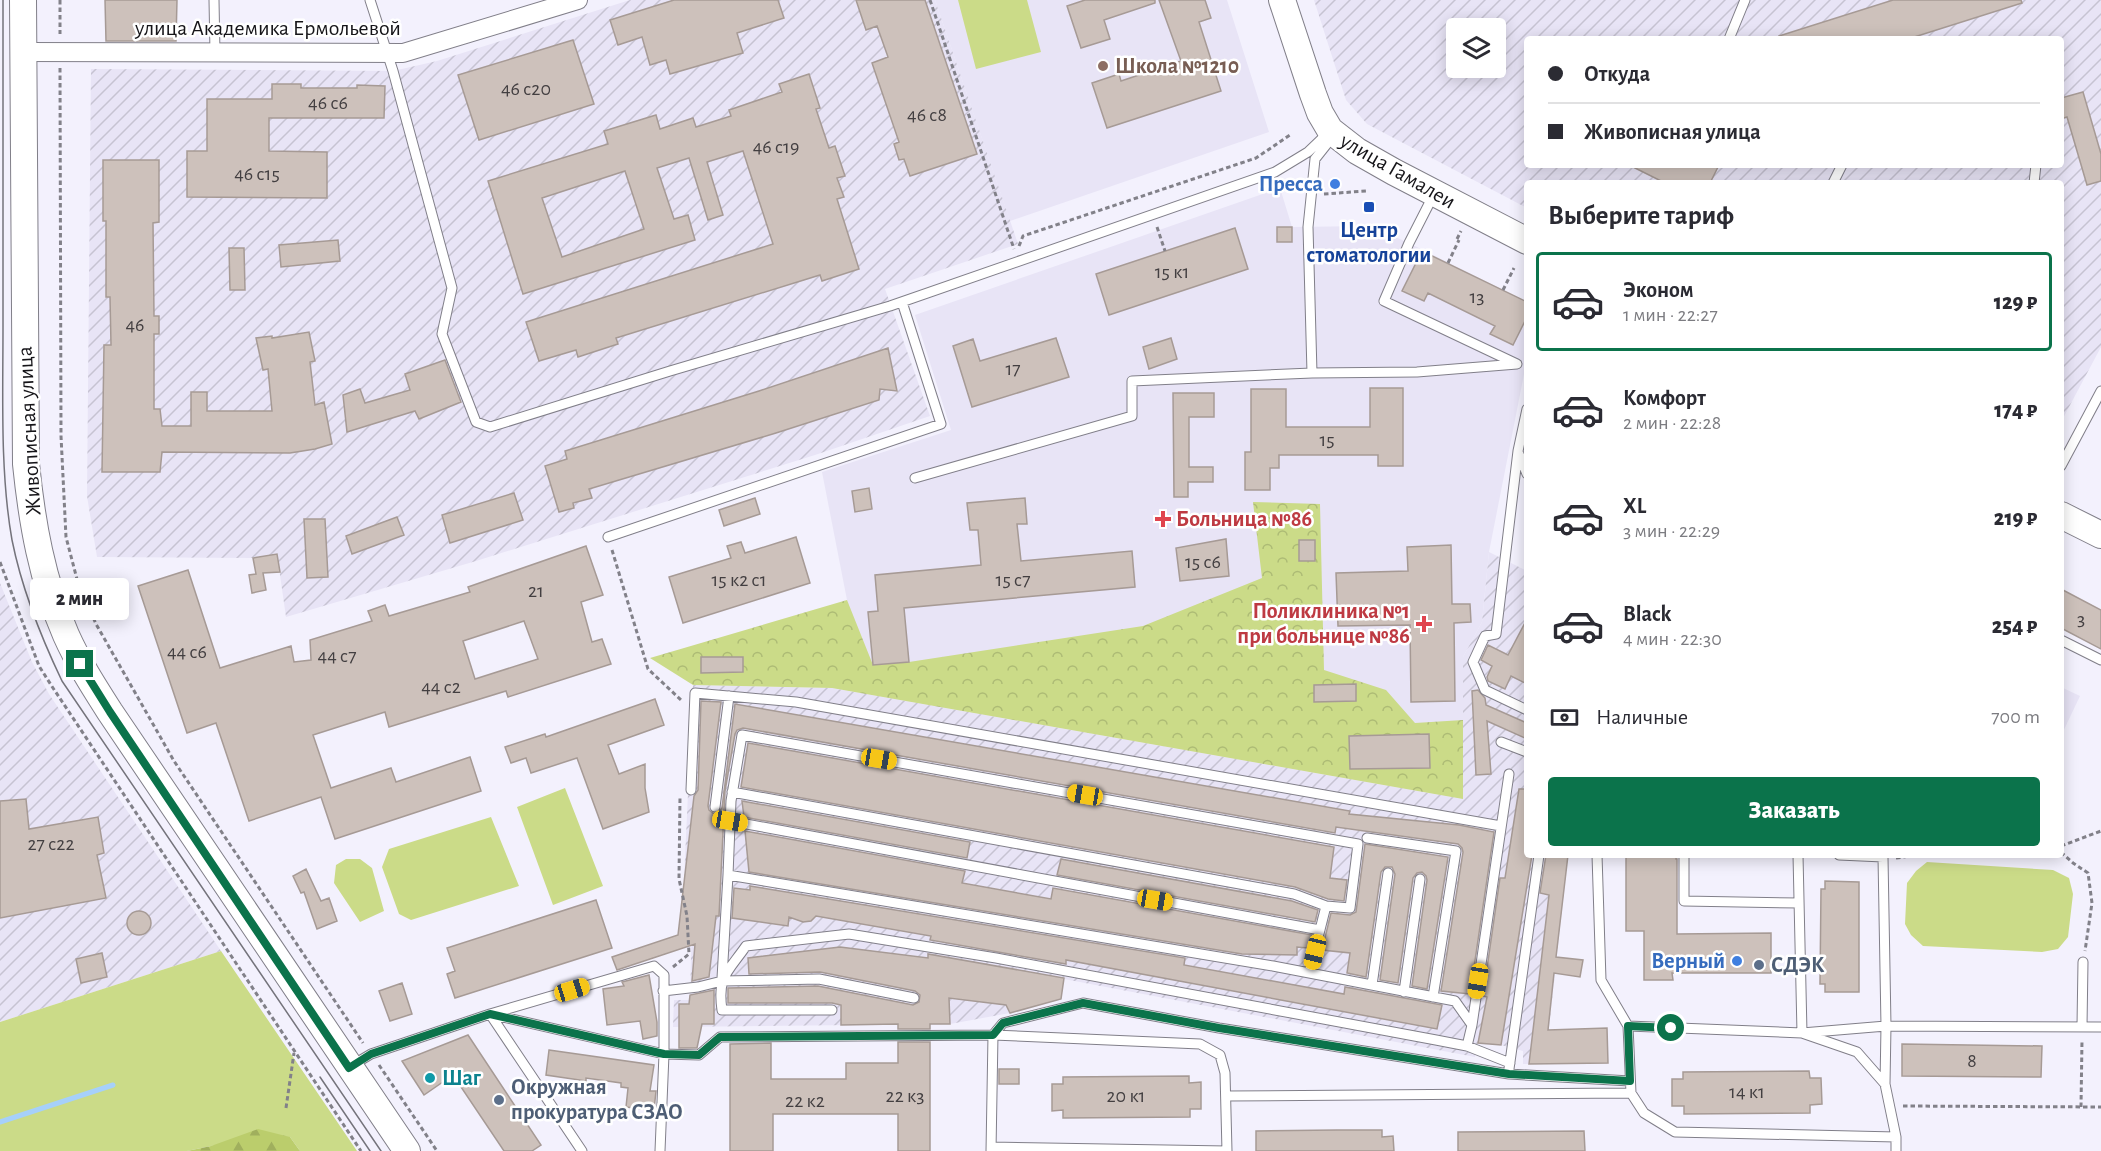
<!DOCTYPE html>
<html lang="ru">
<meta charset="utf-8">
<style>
body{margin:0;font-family:"Alegreya Sans",sans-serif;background:#f2f2f3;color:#2b2b33;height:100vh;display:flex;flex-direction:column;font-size:22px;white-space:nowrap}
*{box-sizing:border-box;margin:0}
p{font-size:20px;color:#7c7c81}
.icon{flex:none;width:33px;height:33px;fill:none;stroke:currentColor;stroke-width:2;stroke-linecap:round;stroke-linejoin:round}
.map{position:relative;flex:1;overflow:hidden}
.panel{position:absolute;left:1524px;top:180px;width:540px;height:678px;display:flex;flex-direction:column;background:#fff;border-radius:6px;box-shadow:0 3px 15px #0003}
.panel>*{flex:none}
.banner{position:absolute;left:1524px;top:36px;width:540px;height:132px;border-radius:6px;box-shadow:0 3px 15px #0003;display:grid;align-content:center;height:132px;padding:0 24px;background:#fff}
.fabs{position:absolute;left:1446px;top:18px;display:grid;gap:12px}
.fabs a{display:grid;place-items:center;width:60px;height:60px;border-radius:6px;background:#fff;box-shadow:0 3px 15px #0003;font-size:30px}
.end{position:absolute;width:27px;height:27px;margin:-14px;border:8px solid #0b734b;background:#fff;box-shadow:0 0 0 3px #fff}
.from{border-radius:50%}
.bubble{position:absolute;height:42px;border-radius:6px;background:#fff;box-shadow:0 3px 15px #0003;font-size:20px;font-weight:800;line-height:42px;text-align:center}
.car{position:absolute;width:18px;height:36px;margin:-18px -9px;border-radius:8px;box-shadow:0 0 4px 2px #0007;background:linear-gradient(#f5c518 24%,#345 0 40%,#f5c518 0 76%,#345 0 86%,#f5c518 0)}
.banner b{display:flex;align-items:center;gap:21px;height:57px;font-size:22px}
.banner b+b{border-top:2px solid #e1e1e2}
.banner i{width:15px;height:15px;background:#2b2b33}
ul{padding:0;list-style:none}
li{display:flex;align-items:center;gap:18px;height:99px;margin:0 12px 9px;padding:0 12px;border:3px solid transparent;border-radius:6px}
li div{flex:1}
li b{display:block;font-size:22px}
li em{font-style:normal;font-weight:800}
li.current{border-color:#0b734b}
li>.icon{width:54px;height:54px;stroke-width:1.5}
h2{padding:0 24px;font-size:27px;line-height:72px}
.pay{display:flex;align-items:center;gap:15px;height:66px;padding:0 24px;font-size:22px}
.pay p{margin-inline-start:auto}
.primary-button{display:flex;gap:12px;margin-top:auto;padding:12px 24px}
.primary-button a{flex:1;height:69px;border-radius:6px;background:#0b734b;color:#fff;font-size:24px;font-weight:800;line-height:69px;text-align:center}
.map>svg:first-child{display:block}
.built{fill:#e8e4f6}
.industrial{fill:url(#industrial-furrows);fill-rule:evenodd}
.grass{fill:#cbdb88}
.forest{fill:url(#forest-firs)}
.park{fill:url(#park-crowns)}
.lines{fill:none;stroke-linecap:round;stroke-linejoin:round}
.stream{stroke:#a6d0fa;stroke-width:5}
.building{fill:#cdc1bb;stroke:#a69a95;stroke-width:1.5;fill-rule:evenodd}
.lane-casing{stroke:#817f89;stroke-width:11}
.street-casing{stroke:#817f89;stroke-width:20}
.secondary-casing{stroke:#817f89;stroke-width:28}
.path{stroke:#828189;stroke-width:3;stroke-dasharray:4.5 3;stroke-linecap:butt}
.lane{stroke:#fff;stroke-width:9}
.street{stroke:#fff;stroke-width:18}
.secondary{stroke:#fff;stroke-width:26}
.tram{stroke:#74737b;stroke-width:1.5}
.route{stroke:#0b734b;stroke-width:8}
.education-dot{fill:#8d6e63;stroke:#fff;stroke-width:2}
.shop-dot{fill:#3f7fe0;stroke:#fff;stroke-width:2}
.transit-dot{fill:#1a4fb4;stroke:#fff;stroke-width:2}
.health-dot{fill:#e0444e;stroke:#fff;stroke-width:2}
.service-dot{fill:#5c6f8a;stroke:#fff;stroke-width:2}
.culture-dot{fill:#0f9aa8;stroke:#fff;stroke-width:2}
.labels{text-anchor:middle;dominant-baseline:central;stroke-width:5;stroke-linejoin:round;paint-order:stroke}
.number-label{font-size:20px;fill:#433f41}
.street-label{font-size:22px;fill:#151418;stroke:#fff}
.education-label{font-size:22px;font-weight:bold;fill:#785e54;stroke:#fff;text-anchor:start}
.shop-label{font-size:22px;font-weight:bold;fill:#366cbe;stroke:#fff;text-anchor:end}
.transit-label{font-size:22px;font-weight:bold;fill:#164399;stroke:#fff}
.health-label{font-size:22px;font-weight:bold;fill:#be3a42;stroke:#fff;text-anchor:start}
.service-label{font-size:22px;font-weight:bold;fill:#4e5e75;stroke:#fff;text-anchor:start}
.culture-label{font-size:22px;font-weight:bold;fill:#0d838f;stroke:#fff;text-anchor:start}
</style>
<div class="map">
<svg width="2101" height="1151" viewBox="0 0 2101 1151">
<defs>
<pattern id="industrial-furrows" width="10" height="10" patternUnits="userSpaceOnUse" patternTransform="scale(1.5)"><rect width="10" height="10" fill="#e8e4f6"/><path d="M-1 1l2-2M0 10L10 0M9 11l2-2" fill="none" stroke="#c6c3d2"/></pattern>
<pattern id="forest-firs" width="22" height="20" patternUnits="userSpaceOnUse" patternTransform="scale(1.5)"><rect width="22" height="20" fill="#bbcd6c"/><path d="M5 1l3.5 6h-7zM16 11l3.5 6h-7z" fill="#a0af5d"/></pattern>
<pattern id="park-crowns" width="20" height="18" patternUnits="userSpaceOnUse" patternTransform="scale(1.5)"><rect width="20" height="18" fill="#cbdb88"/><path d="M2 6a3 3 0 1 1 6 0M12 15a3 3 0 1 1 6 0" fill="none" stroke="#adbb75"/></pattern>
</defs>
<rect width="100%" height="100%" fill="#f3f1fd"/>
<path class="built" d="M935,0H1227L1269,132L1010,221Z
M1280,188L1292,227L1370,226L1409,243L1527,302V359L1489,552L1482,622L1463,657V799L832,688L847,600L822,472L951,430L915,315Z
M2061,687L2080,696L2061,736Z"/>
<path class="industrial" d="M630,0H935L1018,244L885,289L930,416L815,455L476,561L286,617L277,554L253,558L97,557L87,496L91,69L393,71L437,61Z
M1314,0H2101V347L2061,422V183H1527V208L1367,124L1346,100ZM1456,28H1496V68H1456ZM1527,39H2061V165H1527Z
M1489,552L1527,571V855H1568L1545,1064H1523V1051L1501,1045L1478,1043L1475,1057L1064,979L1061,999L1010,1013L950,1024L673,1027L674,1000H690L692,914L684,880L693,685L832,688L1463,799V657L1482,622Z
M0,583L32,662L49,694L221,951L0,1022Z"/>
<path class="grass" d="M958,0H1027L1041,52L976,69Z
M565,788L603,886L553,905L517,807Z
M491,817L519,886L411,920L399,914L382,867L389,849Z
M346,859H360L372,868L384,911L360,922L334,883L336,865Z
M1927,862L2053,870L2069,878L2073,894L2068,937L2058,949L2042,952L1923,946L1911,935L1905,924L1907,883L1916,871Z
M221,951L357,1151H300L290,1137L211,1146L187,1151H0V1022Z"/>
<path class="forest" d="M258,1129L290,1137L300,1151H187L211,1146Z"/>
<path class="park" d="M1253,502L1320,504L1324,670L1386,690L1415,723L1463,720V799L832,688L693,685L650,658L847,600L873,665L909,662L1143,626L1262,578Z"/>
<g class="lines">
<path class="stream" d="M0,1122L113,1085"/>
</g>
<path class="building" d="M105,0H177L176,41H106Z
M674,0H778L784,18L737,33L743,53L670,74L666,60L650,65L642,37L618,45L610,20Z
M856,0H925L977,154L910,176L904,159L899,160L894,144L899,142L872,63L888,57L877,26L866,30Z
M1085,0H1155V3L1104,20L1110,39L1081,48L1067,6Z
M1159,0H1205L1211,18L1199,22L1221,91L1107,128L1092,83L1119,74L1121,81L1181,61Z
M1893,0H2021L2022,3L1908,39H1780L1779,36Z
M573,40L594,104L479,140L458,75Z
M809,74L820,108L816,109L829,148L835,146L845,176L837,178L844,197L837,199L859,269L822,281L820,275L616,338L618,344L578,357L576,350L539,361L526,322L773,244L743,151L707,162L723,215L708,220L689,158L657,168L674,219L688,215L695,240L523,294L488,181L608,144L604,131L656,115L660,129L693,118L696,127L731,116L729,110L782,92L779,84ZM625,171L644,229L562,257L542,198Z
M272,84H301V88H357V85L385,86L384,118H269V151L327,152V198L187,197V151H207V99H272Z
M2083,92L2101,154V181L2087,185L2067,117L2061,119V98Z
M103,160H159V222L153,223L154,316H159V334H154V409H160L162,426H191V392H207V411H272L268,369L263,370L256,338L272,336V338L309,332L315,361L310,362L315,405L324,402L332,444L315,449L290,453L162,452L160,472H102L104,345H111L110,297H106V221H103Z
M1629,165H1719L1710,183H1665Z
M1277,227H1292V242H1277Z
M1235,228L1248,269L1109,315L1096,274Z
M338,240L340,261L281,267L279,245Z
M229,248H244L245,290H230Z
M1422,251L1527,302V317L1513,345L1490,334L1495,326L1428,293L1424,301L1402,291Z
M1056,338L1069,377L972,407L953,346L973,339L980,361Z
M1171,338L1177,359L1149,369L1143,347Z
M888,348L897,391L880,389L879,400L776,433L589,489L592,498L573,503L574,508L559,512L545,466L567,459L565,451L759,391Z
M445,360L461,402L419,419L415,411L347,432L343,395L360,389L365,403L410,390L405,374Z
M1370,388H1403V466H1378V455H1279V468H1270V490H1245V452H1251V389H1286V427H1370Z
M1173,393H1214V417H1189V467H1213V482H1188V497H1174Z
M869,488L872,509L855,512L852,491Z
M514,493L523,520L450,543L442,515Z
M755,498L760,514L724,526L719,510Z
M1025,498L1027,524H1017L1021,561L1132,551L1135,587L904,608L909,662L873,665L868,612L878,611L875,575L981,565L978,530H970L967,503Z
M397,517L404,535L352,554L346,536Z
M304,519H325L328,577L307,578Z
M796,537L810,583L683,623L669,577L731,558L727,546L741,542L745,553Z
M1226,539L1229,576L1180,581L1176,548Z
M1299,540H1315V561H1299Z
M1451,545L1452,604H1470L1471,622L1454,623L1455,701L1411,702L1410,625L1338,626L1336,573L1408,571L1407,547Z
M586,546L603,595L581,602L592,642L602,639L611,664L508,697L506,691L389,727L385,712L313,735L331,788L391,768L396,782L470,757L481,791L335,839L321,797L249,821L216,723L187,733L138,586L188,570L220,668L291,646L294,662L311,660L310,640L372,621L368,611L385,605L389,616L470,592L468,587ZM524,621L538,659L475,679L463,641Z
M277,554L280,572L263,573L266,590L252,593L249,575L256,574L253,558Z
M2061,589L2101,610V649L2061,628Z
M1527,619V684L1511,676L1505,689L1488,681L1487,677L1492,666L1481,660L1488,645L1508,655Z
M701,657H743V672L701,673Z
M1356,684V701L1314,702V685Z
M1478,690L1485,698L1486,705L1527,723V739L1487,721L1491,774L1476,775L1472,691Z
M655,699L664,725L608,745L619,774L645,764V788L649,812L603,829L577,758L531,773L526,758L511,763L505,747L545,734L546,737Z
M701,701L721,702L708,806L709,810L714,814L718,813L722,808L735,704L1350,811L1349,814L1459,825L1494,832L1470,994L1441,991L1463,852L1462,848L1458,844L1336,827L1335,833L743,728L737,730L735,734L725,791L719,916H716L709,977L692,981L695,944L617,970L612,957L678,935L694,796L698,790Z
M1429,734L1430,768L1350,769L1349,736Z
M748,743L1334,847L1330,878L1347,880L1344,901L1328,899L1295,887L741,787Z
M1519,789H1527V855H1532L1501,1045L1478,1043L1487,997L1483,996L1500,878H1505Z
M26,799L29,829L98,817L104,853L97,855L106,898L0,918V801Z
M742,801L970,842L967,858L744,817Z
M745,831L965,871L962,883L1051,899L1053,888L1312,935L1308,948L1297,947V955L1242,954L749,872Z
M1365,844L1448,857L1427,989L1412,986L1427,880L1426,876L1422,872L1417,873L1413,878L1398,983L1380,980L1395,874L1392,867H1385L1381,872L1366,977L1347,973L1350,953L1322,950L1331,913L1350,915L1356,912Z
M1546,855H1568L1556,957L1583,960L1580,977L1554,973L1548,1030L1607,1028L1608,1063L1529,1064L1549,895L1540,893Z
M1626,855H1676V859H1677V934L1771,933V973H1672L1673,980H1644V931H1626Z
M1061,859L1292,901L1318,910L1315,922L1057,875Z
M306,869L321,901L329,898L337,921L317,929L304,892L301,893L293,876Z
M1825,881L1859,882V992H1825V984H1820L1821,889H1825Z
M750,886L1185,958L1184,965L1344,994L1345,987L1442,1005L1437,1029L1066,960V964L930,940L931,936L816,916L811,921L803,922L789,917L788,926L732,918L734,888L750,890Z
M596,900L612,948L455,998L447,974L455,971L447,948Z
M127 923a12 12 0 1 1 24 0a12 12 0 1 1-24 0Z
M840,947L928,958V954L1064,978L1061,999L1010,1013L1006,1005L949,998L950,1024H930V1029H898V1024L841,1025V1005L832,1003H728V988L818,986L913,1005L919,1002L920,995L915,991L820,972L749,974L748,958Z
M102,953L107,977L81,983L76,959Z
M649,975L657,1022V1036L643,1039L640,1021L607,1025L603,989L624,986L622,982Z
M402,983L412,1014L390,1021L379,991Z
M714,990V1024H702L697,1048H679V1004H689L690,995Z
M468,1035L541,1145L532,1151H504L453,1075L424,1095L402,1061Z
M898,1042H930V1151H898V1114H773V1151H730V1044L771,1043V1079H846V1063H898Z
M1902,1044L2042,1046L2041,1077L1902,1076Z
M549,1050L654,1065L650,1091H656L654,1110L626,1107L628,1088L621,1087V1083L586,1078V1081L546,1075Z
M999,1069H1019V1084H999Z
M1809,1071L1810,1078H1821L1822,1104L1810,1105V1113L1684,1114V1106H1672V1079H1683V1072Z
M1189,1076V1083L1201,1082V1109H1190V1117L1063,1118V1110L1052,1111V1084H1063V1077Z
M1337,1130H1382V1137L1393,1136L1394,1151H1256V1131Z
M1584,1131L1585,1151H1458V1132Z"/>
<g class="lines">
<defs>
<path id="lane" d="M214,0L215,53
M370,0L393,71L452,288L442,334L476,422L490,427L670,371L890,306L1275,172L1308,152L1330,131
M1729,39L1745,0
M1833,183L1842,165
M2034,183L2036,165
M1312,373L1417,372L1517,364L1384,301L1409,243L1434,194
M1527,409L1518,451L1496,634L1485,636L1473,662L1485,690L1527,710
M1519,454L1527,474
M2061,466L2101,391
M915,478L1132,416V381L1312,373L1308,227L1315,159L1334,135
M608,537L941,424L902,302
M2061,640L2101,660
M1501,742L1527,752
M691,790L695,693L796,702L1501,826
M732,792L1294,894L1326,906
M715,807L729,696
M730,821L1320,930
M1367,838L1456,851L1433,997
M1597,855L1601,980L1628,1026L1631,1093L1644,1113L1675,1132L1896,1137
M1684,855V901L1799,903
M1798,855L1802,1033L1857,1052L1885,1084
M1839,855L1883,857L1886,1026L2101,1027
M728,875L731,801L742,735L1358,844L1350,908L1326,906L1309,973
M722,978L728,875L1273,966L1455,1001L1472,1025L1467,1046
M1372,985L1388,873
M663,991L698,987L722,981L819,979L914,998
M1404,992L1420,879
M832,1010H722C717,976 728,972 746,946L849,934L996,958L1436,1040L1467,1046L1510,1063
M1472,1025L1509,774
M1628,1026L1802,1033L1886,1026L1885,1084L1896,1137V1151
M2082,1026L2083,962
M351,1066L371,1054L490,1014L664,1054L699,1055L720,1037L993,1035L1003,1023L1083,1003L1219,1028L1509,1074L1630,1081
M1509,1069L1539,855
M1226,1096L1631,1093
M582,1151L490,1014L654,966L664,975V1054L660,1151
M991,1151L993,1035L1200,1044L1220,1055L1225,1073L1227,1151L991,1147"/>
<path id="street" d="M23,52L403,53L578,0"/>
<path id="secondary" d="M23,0L26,464C32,523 42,580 66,635C78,662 94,687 110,712L407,1151
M1282,0L1313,94L1320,113L1330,130L1357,151L1394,172L1527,241
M2061,515L2101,535"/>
</defs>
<use href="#lane" class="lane-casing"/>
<use href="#street" class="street-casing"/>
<use href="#secondary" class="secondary-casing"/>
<path class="path" d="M60,0V34
M930,0L1014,249
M60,68L61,436L66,537L78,583L96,624L174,761L363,1043
M1282,182L1300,191
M1324,194L1366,191
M1157,227L1165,251
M1457,239L1461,231
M1019,246L1023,236L1256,158L1290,135
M1448,263L1459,240
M1503,290L1514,268
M612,550L648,669L681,700
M0,562L39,666L53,688L361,1151
M2061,846L2101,831
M2061,852L2073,863L2088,873L2092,903L2085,951
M2012,855H2020
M1896,858L1918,855
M673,967L689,954L687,916L679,879L680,797
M379,1065L437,1151
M1903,1106L2101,1107
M2081,1107L2082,1040
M286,1108L294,1053"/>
<use href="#lane" class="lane"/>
<use href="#street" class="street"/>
<use href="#secondary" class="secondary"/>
<path class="tram" d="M3,0C3,109 3,218 3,327C3,395 0,473 12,540C22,590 40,635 62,681L381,1151
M320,1077L370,1151"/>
</g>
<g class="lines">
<path class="route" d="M80,664L110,712L349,1068L371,1054L490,1014L664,1054L699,1055L720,1037L993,1035L1003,1023L1083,1003L1219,1028L1509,1074L1630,1081L1628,1026L1671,1028"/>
</g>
<circle class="education-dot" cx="1103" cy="66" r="6"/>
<g class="shop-dot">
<circle cx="1335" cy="184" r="6"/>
<circle cx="1737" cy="961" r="6"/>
</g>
<rect class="transit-dot" x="1363" y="201" width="12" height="12" rx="3"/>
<g class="health-dot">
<path d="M1160 510h6v6h6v6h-6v6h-6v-6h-6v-6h6z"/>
<path d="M1421 615h6v6h6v6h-6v6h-6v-6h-6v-6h6z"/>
</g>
<g class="service-dot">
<circle cx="1759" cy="965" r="6"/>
<circle cx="499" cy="1100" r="6"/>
</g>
<circle class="culture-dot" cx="430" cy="1078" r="6"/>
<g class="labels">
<g class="number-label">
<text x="526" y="89">46 с20</text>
<text x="328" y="103">46 с6</text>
<text x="927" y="115">46 с8</text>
<text x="776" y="147">46 с19</text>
<text x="257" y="174">46 с15</text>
<text x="1172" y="272">15 к1</text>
<text x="1477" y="297">13</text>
<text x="135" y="325">46</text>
<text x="1013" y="369">17</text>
<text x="1327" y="440">15</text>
<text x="1203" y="562">15 с6</text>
<text x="739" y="580">15 к2 с1</text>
<text x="1013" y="580">15 с7</text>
<text x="536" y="591">21</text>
<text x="2081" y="619">3</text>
<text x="187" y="652">44 с6</text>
<text x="337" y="656">44 с7</text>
<text x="441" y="687">44 с2</text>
<text x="51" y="844">27 с22</text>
<text x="1972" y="1061">8</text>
<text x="1747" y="1092">14 к1</text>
<text x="905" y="1096">22 к3</text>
<text x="1126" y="1096">20 к1</text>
<text x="805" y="1101">22 к2</text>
</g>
<g class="street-label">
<text x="268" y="28">улица Академика Ермольевой</text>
<text transform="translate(1398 171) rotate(30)">улица Гамалеи</text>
<text transform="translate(29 431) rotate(-93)">Живописная улица</text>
</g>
<g class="education-label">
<text x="1115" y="66">Школа №1210</text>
</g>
<g class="shop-label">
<text x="1323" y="184">Пресса</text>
<text x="1725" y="961">Верный</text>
</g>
<g class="transit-label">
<text x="1369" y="230">Центр<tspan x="1369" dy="25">стоматологии</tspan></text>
</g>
<g class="health-label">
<text x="1176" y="519">Больница №86</text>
<text x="1410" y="611" text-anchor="end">Поликлиника №1<tspan x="1410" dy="25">при больнице №86</tspan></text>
</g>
<g class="service-label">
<text x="1771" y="965">СДЭК</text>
<text x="511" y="1087">Окружная<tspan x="511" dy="25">прокуратура СЗАО</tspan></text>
</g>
<g class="culture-label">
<text x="442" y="1078">Шаг</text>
</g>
</g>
</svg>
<div class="fabs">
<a><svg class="icon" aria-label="layers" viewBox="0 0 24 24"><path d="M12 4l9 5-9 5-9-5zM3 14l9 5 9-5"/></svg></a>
</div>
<i class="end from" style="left:1671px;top:1028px"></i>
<i class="end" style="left:80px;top:664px"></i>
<div class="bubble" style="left:30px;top:578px;width:99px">2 мин</div>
<i class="car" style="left:879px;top:759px;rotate:100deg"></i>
<i class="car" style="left:1085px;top:795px;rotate:280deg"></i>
<i class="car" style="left:730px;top:821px;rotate:100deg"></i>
<i class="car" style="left:1155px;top:900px;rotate:100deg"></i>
<i class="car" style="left:1315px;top:952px;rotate:194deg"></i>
<i class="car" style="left:1478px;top:981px;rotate:189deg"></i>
<i class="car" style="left:572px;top:990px;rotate:73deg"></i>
<div class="banner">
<b><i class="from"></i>Откуда</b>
<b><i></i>Живописная улица</b>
</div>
<section class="panel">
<h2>Выберите тариф</h2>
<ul>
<li class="current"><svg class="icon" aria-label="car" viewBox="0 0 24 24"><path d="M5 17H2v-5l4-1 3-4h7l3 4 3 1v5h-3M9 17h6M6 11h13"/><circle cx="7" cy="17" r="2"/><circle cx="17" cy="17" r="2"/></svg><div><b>Эконом</b><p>1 мин · 22:27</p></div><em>129 ₽</em></li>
<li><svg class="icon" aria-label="car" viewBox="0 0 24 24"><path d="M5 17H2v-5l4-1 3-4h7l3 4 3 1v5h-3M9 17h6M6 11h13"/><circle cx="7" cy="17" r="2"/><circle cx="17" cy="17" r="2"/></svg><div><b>Комфорт</b><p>2 мин · 22:28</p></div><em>174 ₽</em></li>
<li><svg class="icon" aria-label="car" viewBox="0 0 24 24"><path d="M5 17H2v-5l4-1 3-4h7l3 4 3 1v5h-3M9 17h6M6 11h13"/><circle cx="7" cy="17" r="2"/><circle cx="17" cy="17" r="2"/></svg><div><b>XL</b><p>3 мин · 22:29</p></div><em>219 ₽</em></li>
<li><svg class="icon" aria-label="car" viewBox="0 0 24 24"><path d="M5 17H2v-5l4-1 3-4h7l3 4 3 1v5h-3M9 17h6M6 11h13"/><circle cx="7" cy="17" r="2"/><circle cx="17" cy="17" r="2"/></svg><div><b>Black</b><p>4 мин · 22:30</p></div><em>254 ₽</em></li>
</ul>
<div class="pay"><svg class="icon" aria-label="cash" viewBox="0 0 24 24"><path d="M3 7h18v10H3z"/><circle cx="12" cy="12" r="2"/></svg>Наличные<p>700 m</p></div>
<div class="primary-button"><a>Заказать</a></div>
</section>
</div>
